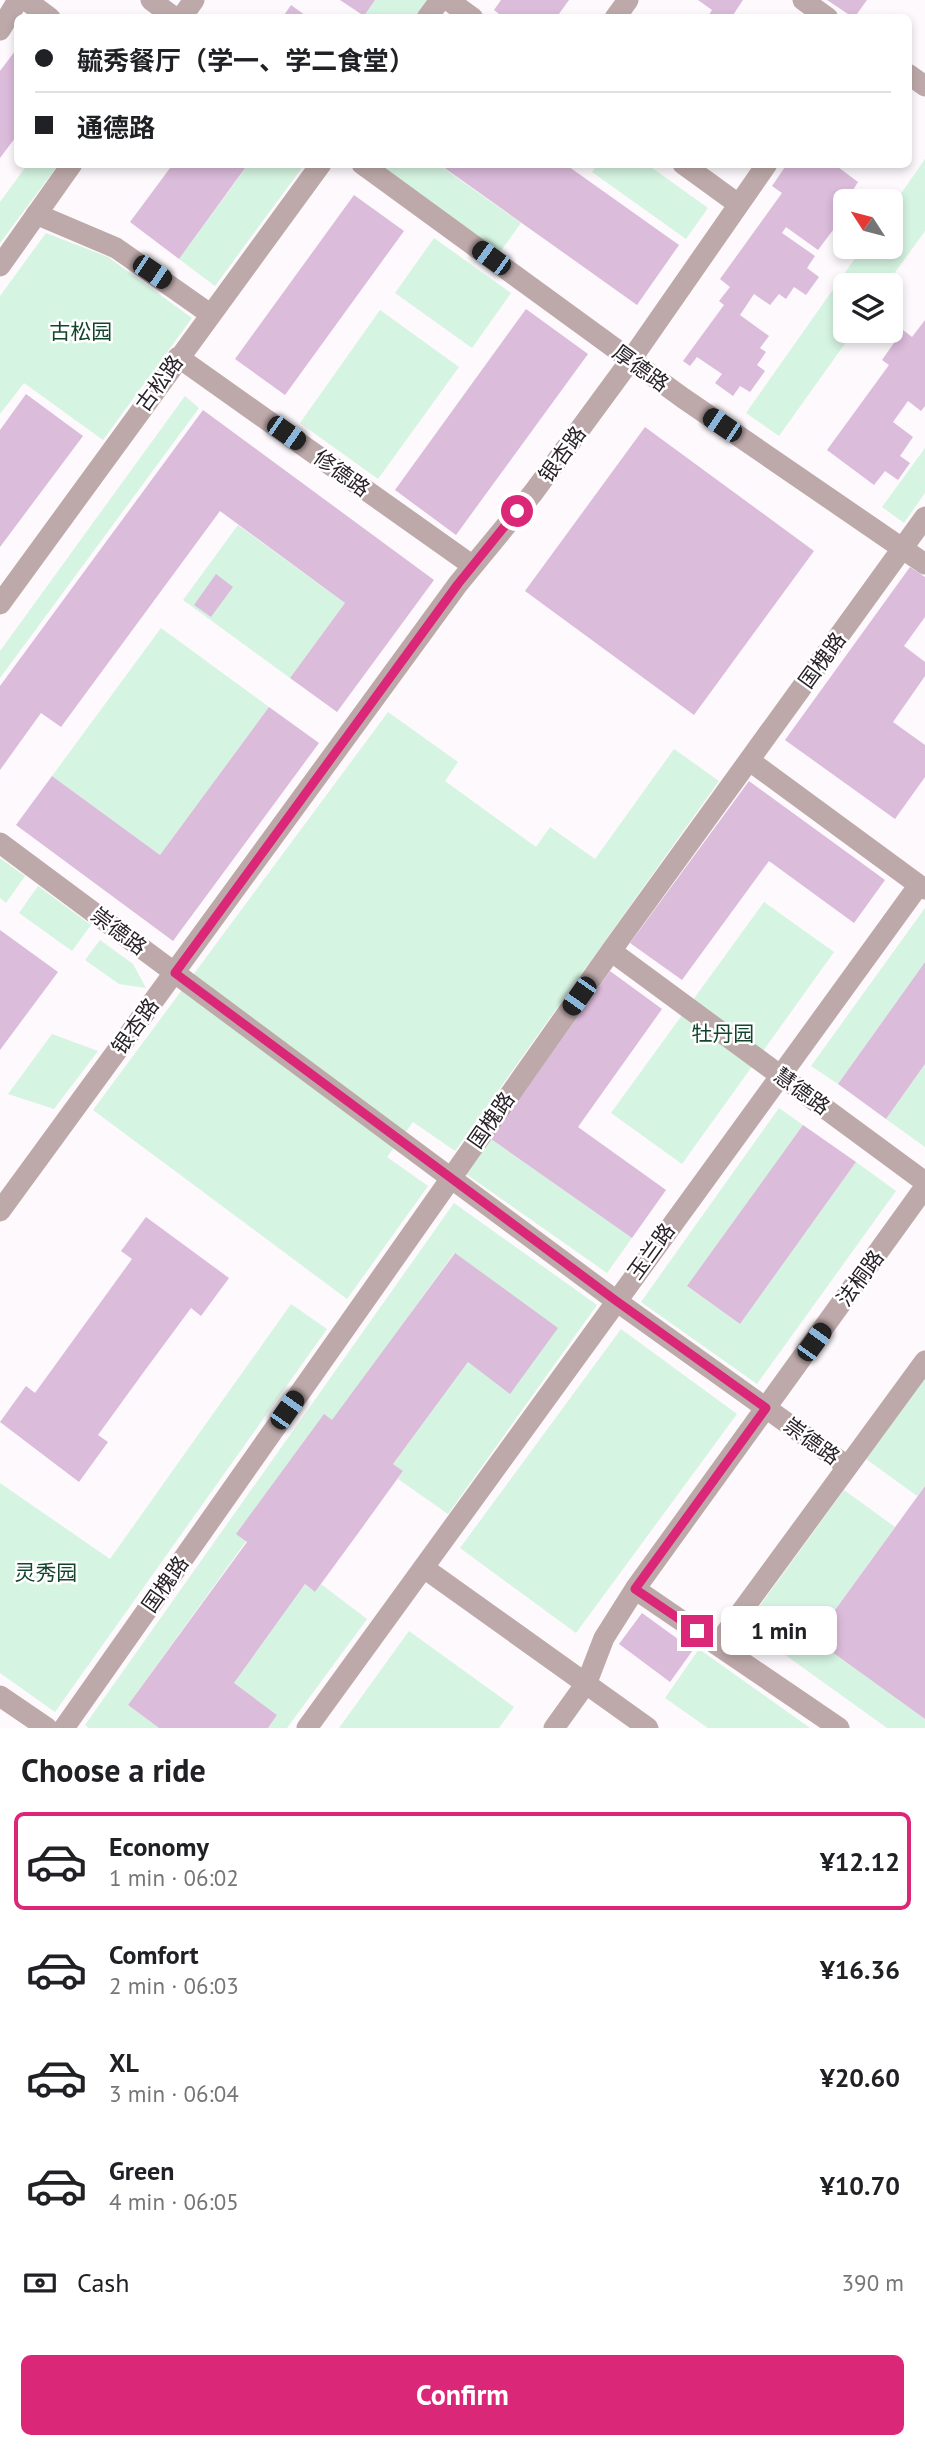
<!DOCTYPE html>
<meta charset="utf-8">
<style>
body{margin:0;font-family:"PT Sans","Noto Sans SC",sans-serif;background:#f2f2f2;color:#202124;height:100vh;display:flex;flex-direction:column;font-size:26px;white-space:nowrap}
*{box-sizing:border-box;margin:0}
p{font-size:23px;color:#757577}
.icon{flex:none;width:38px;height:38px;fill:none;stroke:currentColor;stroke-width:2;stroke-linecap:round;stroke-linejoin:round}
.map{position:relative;height:1728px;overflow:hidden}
.drawer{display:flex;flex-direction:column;background:#fff;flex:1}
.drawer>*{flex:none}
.top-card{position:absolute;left:14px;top:14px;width:898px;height:154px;border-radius:10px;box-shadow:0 4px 10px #0003;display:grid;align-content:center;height:154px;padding:0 21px;background:#fff}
.needle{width:46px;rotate:306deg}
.buttons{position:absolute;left:833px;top:189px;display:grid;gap:14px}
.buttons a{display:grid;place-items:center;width:70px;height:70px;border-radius:10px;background:#fff;box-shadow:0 4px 10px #0003;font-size:35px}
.end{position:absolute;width:32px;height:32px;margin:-16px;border:9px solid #db2777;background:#fff;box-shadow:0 0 0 4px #fff}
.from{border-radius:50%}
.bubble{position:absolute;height:49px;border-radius:10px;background:#fff;box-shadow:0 4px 10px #0003;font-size:23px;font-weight:700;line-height:49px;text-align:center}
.car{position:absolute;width:21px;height:42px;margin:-21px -10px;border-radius:9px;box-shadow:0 0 5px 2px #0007;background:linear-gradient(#222 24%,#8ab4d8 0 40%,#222 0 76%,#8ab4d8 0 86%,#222 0)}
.top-card b{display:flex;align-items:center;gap:24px;height:66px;font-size:26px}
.top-card b+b{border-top:2px solid #e0e0e0}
.top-card i{width:18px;height:18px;background:#202124}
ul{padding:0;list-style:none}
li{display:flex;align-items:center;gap:21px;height:98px;margin:0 14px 10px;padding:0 7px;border:4px solid transparent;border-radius:10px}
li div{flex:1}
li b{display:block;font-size:26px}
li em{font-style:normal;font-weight:700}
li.selected{border-color:#db2777}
li>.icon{width:63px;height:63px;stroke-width:1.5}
h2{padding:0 21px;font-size:32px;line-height:84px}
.pay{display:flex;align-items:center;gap:18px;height:77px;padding:0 21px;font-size:26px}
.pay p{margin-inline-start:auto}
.action{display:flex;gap:14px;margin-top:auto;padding:14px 21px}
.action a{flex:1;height:80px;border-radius:10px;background:#db2777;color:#fff;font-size:28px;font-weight:700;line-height:80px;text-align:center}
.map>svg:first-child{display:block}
.green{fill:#d6f4e2}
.building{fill:#dbbcdb}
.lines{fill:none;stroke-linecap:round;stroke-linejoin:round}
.minor{stroke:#bea9aa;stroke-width:21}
.route{stroke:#db2777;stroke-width:9}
.labels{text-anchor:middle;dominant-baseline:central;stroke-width:5;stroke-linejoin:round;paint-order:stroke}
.park-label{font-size:21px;fill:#13442c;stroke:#fff}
.street-label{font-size:21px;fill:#292229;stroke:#fff}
</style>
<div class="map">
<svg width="925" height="1728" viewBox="0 0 925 1728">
<rect width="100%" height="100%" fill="#fdf9fd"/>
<path class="green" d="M375,0H427L415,17L366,18L364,16Z
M925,159V231L886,285H845V331H854L779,436L746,413L863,247H891V208Z
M597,164L648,165L708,208L686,239L592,172Z
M27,165H58L0,243V202Z
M248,165H304L215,286L179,259Z
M380,165H439L521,223L500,252Z
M46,233L108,257L192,318L103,440L24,383L0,414V296Z
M434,238L511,293L472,348L395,293Z
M380,310L459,367L378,479L300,423Z
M185,396L199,408L0,678V651Z
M925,448V493L904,523L882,507Z
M238,525L345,603L290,678L183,600Z
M161,628L269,707L160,855L52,776Z
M388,712L458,762L445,781L536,847L550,827L595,859L674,749L719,781L455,1151L413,1122L387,1157L428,1186L347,1299L93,1110Z
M0,858L25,876L6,903L0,898Z
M38,886L91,925L72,951L19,913Z
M764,902L834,952L682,1164L611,1113Z
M925,908V962L838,1084L811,1066Z
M100,940L133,964L146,988L119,984L85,960Z
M52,1034L98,1051L54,1109L8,1094Z
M925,1064V1147L886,1119Z
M779,1108L803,1125L688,1287L740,1324L856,1162L896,1191L757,1384L641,1302Z
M491,1139L632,1238L607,1273L466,1174Z
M454,1203L597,1305L448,1514L398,1479L403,1471L393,1464L468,1362L510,1393L557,1328L454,1253L128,1705L159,1728H89L85,1725Z
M291,1304L327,1329L55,1712L0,1673V1483L110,1559Z
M621,1329L737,1414L576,1633L460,1548Z
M925,1378V1486L917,1496L866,1459Z
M844,1490L895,1527L814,1639L925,1719V1728H887L745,1626Z
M305,1584L315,1592L321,1584L367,1619L287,1728H268L277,1715L234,1683Z
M409,1631L514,1707L499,1728H339Z
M699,1649L810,1728H708L665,1698Z"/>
<path class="building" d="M340,0H375L364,16Z
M501,0H569L556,18H504L494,10Z
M698,0H743L731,18H707L712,10Z
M827,0H867L854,18Z
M291,5L309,18H282Z
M18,47V134L0,158V71Z
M173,164H248L179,259L130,222Z
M439,164H565L679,245L637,305Z
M787,164H834L858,182L851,193L864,201H845V239L833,230L818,250L786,227L782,233L815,256L807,268L819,277L806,295L794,287L786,299L779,294L770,305L754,294L740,315L769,336L760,348L766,352L757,365L765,371L750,392L740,386L733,396L715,383L722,374L697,357L690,366L683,361L724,305L719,301L730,287L720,279L782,193L772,186Z
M354,195L404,231L285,395L235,359Z
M526,309L588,354L456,535L395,490Z
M925,320V406L921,411L908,401L893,422L913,437L900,456L910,463L898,480L885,471L874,485L827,450L889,365L882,360L903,330L912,337Z
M26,394L83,436L0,547V430Z
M203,410L434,580L337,712L290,678L345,603L220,511L61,727L41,713L0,770V686Z
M645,427L814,551L694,715L525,591Z
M910,567L925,577V617L904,646L925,662V676L893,722L925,745V777L895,819L785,740Z
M216,574L233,587L211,617L194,605Z
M269,707L319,743L173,941L16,825L52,776L160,855Z
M749,781L885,880L854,923L769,861L682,980L630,943Z
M0,930L58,972L0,1050Z
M925,962V1064L886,1119L838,1084Z
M610,971L662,1009L578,1127L666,1190L632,1238L491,1139Z
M803,1125L856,1162L740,1324L687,1286Z
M146,1217L229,1278L201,1316L191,1308L143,1373L98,1435L108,1442L79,1482L0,1422L26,1386L35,1393L132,1259L121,1251Z
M455,1253L558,1328L510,1394L468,1362L393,1464L403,1471L359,1532L315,1592L305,1584L234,1683L277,1715L268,1728H159L128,1705L247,1542L236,1534L324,1414L332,1420Z
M925,1486V1719L814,1639Z
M642,1613L693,1650L670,1682L619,1644Z"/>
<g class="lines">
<path class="minor" d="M26,0L50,18
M151,0L175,18
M448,0L473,18
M803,0L828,18
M181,18L194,0
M427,18L440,0
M615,18L628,0
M0,30L18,0
M908,74L925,86
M362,164L683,398L925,564
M683,164L738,204
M36,214L116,248L210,314
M0,266L72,164
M178,357L473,566
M0,604L321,164
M750,761L919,885
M0,843L615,1300L847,1466
M611,951L925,1182
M0,1211L458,584L533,493L630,361L767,164
M424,1568L648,1728
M635,1589L839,1728
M717,1645L925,1361
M0,1696L47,1728
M64,1728L611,951L925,517
M307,1728L919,885L925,889
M554,1728L587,1682L604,1638L635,1589L925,1187"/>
</g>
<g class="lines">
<path class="route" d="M517,511L458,584L175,973L615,1300L766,1408L635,1589L697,1631"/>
</g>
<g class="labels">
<g class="park-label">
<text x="81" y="331">古松园</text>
<text x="723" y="1033">牡丹园</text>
<text x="46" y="1572">灵秀园</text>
</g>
<g class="street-label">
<text transform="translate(641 368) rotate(36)">厚德路</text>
<text transform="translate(159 383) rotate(-54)">古松路</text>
<text transform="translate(562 454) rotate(-54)">银杏路</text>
<text transform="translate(342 473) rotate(36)">修德路</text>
<text transform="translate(822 660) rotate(-54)">国槐路</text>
<text transform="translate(119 931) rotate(37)">崇德路</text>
<text transform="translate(135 1026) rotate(-54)">银杏路</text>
<text transform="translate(802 1091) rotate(36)">慧德路</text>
<text transform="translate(491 1120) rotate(-55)">国槐路</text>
<text transform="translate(651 1251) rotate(-54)">玉兰路</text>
<text transform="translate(860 1278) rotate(-54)">法桐路</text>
<text transform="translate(812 1441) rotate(36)">崇德路</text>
<text transform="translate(165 1584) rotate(-55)">国槐路</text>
</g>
</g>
</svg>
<div class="buttons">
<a><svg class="needle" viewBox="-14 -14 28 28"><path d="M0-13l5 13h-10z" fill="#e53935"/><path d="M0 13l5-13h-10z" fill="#757577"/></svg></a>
<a><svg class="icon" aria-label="layers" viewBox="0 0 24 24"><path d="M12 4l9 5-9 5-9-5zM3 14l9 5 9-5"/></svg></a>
</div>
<i class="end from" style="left:517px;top:511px"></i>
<i class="end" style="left:697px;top:1631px"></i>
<div class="bubble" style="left:721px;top:1606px;width:116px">1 min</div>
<i class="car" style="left:491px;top:258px;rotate:306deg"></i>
<i class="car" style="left:152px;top:272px;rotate:124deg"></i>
<i class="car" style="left:722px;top:425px;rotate:304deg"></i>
<i class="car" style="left:286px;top:433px;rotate:125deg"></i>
<i class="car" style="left:579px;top:996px;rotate:215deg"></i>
<i class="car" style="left:814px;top:1342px;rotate:36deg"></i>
<i class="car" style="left:287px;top:1410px;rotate:35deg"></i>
<div class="top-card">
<b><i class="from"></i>毓秀餐厅（学一、学二食堂）</b>
<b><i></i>通德路</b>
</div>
</div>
<section class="drawer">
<h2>Choose a ride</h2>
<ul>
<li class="selected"><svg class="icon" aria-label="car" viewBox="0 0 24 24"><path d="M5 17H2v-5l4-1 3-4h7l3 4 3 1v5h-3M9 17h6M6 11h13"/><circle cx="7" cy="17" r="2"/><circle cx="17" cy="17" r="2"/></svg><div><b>Economy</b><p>1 min · 06:02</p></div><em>¥12.12</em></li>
<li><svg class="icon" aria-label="car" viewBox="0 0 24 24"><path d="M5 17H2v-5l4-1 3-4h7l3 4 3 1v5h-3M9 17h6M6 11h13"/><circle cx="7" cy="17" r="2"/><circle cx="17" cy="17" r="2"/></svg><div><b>Comfort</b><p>2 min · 06:03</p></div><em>¥16.36</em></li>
<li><svg class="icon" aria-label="car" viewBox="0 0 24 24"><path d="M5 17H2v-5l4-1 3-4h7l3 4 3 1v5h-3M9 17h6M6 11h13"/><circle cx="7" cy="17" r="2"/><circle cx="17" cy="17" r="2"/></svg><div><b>XL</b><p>3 min · 06:04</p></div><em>¥20.60</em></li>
<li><svg class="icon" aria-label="car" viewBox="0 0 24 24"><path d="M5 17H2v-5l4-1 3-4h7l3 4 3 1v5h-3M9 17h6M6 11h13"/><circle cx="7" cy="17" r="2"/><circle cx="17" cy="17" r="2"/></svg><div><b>Green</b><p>4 min · 06:05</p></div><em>¥10.70</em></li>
</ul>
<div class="pay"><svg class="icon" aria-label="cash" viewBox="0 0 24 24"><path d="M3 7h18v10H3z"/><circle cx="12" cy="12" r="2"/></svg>Cash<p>390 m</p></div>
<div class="action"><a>Confirm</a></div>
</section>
